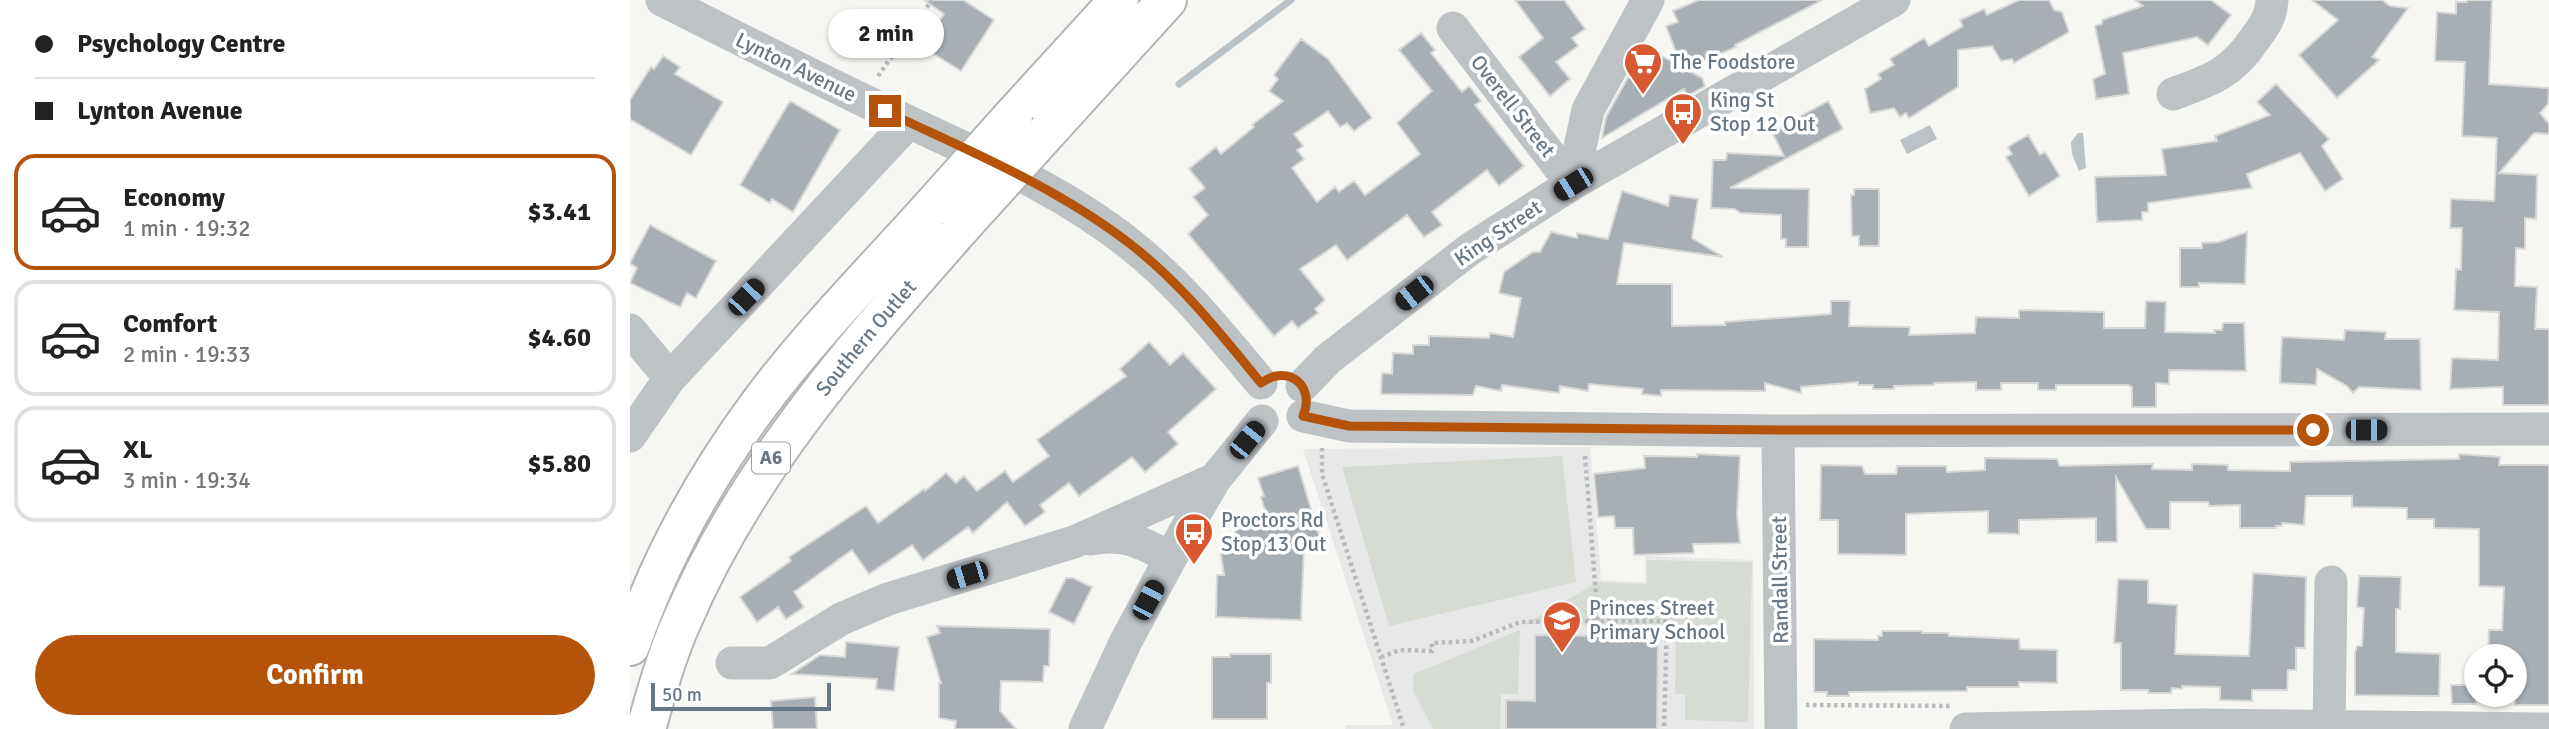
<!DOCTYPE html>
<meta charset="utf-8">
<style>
body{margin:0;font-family:Signika,sans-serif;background:#f2f2f2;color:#222;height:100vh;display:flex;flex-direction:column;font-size:26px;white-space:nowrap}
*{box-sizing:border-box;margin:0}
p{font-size:23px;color:#767676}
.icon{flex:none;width:38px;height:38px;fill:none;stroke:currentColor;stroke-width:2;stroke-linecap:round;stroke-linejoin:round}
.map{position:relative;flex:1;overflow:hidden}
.side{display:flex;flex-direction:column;background:#fff;width:630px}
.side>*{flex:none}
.top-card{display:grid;align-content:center;height:154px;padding:0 35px;background:#fff}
.fabs{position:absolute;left:1834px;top:644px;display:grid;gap:14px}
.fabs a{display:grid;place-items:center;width:63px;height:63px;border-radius:50%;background:#fff;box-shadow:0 2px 5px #0004;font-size:35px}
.scale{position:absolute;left:21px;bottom:18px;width:180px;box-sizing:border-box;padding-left:7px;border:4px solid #677783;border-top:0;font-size:19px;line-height:24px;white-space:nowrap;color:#677783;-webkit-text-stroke:5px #fff;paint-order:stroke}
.end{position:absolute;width:32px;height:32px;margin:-16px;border:9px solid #b45309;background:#fff;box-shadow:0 0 0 4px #fff}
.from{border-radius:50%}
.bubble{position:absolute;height:49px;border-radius:24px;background:#fff;box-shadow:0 2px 5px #0004;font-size:23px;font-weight:700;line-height:49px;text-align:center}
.car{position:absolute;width:21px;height:42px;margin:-21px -10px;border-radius:9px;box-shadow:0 0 5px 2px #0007;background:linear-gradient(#222 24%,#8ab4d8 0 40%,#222 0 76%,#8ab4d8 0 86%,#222 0)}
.top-card b{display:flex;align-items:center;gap:24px;height:66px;font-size:26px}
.top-card b+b{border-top:2px solid #e0e0e0}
.top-card i{width:18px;height:18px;background:#222}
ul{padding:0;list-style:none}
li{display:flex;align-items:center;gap:21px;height:116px;margin:0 14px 10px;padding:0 21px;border:4px solid #e0e0e0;border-radius:21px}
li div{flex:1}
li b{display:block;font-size:26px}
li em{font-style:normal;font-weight:700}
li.selected{border-color:#b45309}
li>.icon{width:63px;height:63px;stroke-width:1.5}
.cta{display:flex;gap:14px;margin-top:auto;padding:14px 35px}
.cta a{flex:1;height:80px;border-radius:42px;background:#b45309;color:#fff;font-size:28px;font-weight:700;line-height:80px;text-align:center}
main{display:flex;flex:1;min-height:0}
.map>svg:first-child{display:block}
.built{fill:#e7e8e7}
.green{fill:#d6dbd3}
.water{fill:#b9c3c8}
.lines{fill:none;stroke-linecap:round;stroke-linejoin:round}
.stream{stroke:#b9c3c8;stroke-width:7}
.building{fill:#a7afb4;stroke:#d8d8d6;stroke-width:2}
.highway-casing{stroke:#b1b5b8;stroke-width:42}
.path{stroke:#b8bbbd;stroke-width:4.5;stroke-dasharray:3.5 3.5;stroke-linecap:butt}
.minor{stroke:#bdc2c5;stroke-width:33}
.highway{stroke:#fff;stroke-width:38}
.highway-bridge-casing{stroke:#b1b5b8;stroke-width:42;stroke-linecap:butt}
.highway-bridge{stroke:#fff;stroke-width:38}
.route{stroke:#b45309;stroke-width:9}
.labels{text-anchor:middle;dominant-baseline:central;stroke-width:7;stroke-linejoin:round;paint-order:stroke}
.shield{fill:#fff;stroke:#95a0a8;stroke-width:2}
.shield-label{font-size:19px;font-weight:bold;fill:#677783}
.poi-label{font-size:21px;fill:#677783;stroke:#fff;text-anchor:start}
.street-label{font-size:21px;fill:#677783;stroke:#fff}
</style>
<main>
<section class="side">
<div class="top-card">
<b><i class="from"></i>Psychology Centre</b>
<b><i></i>Lynton Avenue</b>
</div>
<ul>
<li class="selected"><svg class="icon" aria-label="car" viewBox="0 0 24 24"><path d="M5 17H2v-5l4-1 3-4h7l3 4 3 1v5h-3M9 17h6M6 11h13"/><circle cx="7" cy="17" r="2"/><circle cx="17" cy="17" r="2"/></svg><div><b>Economy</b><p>1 min · 19:32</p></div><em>$3.41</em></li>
<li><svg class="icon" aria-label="car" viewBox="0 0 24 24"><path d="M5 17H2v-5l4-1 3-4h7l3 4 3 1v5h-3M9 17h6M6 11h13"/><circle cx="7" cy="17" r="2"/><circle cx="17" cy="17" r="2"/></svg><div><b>Comfort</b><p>2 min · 19:33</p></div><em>$4.60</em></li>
<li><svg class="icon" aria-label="car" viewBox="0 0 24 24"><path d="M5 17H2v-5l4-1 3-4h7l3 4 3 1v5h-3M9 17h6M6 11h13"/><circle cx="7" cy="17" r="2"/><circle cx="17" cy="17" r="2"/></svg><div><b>XL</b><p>3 min · 19:34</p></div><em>$5.80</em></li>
</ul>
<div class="cta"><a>Confirm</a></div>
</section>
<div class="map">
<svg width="1919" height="729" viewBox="0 0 1919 729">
<rect width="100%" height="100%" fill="#f6f6f3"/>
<path class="built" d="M960,447L971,580L1015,582V556L1123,560L1124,729H715V725H763L673,449Z"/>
<path class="green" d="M932,456L946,582L759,626L712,467Z
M1017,560L1122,562L1118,722L1055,720V694H1045L1046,637L1041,626L895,624L968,582L1017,584Z
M890,630L888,694H871L870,729H803L783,690L784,674Z"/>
<path class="water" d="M1300,125L1307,139L1277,154L1270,140Z
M1448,133H1453L1456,168L1449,171L1442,154L1441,142Z"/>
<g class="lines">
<path class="stream" d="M549,84L661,0"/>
</g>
<path class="building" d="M294,0H333L364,20L331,71L293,47L314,14Z
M885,0H934L955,29L942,38L948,46L926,62L940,79L920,96L889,57L913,38Z
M1069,0H1192L1105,45L1106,47L1055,69L1072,78L1075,86L1057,96L1054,89L972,138L976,117L1015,47L1052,67L1036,26L1048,22L1043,11Z
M1389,0H1419L1424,10L1432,12L1439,32L1384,63L1382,59L1371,61L1362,46L1328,50V87L1279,118L1276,113L1270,117L1264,108L1240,113L1235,89L1251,79L1248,74L1264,65L1260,59L1294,38L1299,46L1333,26L1330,20L1354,9L1357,15Z
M1505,0H1581L1601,15L1578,45L1567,37L1493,53L1499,94L1466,99L1463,79L1475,74L1465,26L1472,24V20L1513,6Z
M1682,0H1752L1760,6L1778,8L1742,57L1749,60L1707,98L1669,55L1708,20Z
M1837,0H1862L1859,84L1919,88L1918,104L1910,113L1919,124V134L1904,133L1869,173L1907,175L1906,219L1895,218V249L1886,248L1885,286L1907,287L1905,329H1919V405H1873V387L1820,389L1822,358L1868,360L1869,312L1824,310L1826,269L1831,270L1832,228H1820L1821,199L1864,201L1867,138L1832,136L1835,62L1805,61L1807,12L1826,14V2H1837Z
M791,33L805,50L801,53L832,92L839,86L851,101L845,105L894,166L869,186L857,170L802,212L812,225L794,237L777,215L717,260L706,245L670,269L695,300L685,309L688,313L668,328L662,321L644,336L558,234L578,215L563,197L575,188L559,169L586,147L591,154L624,127L622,125L653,101L639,91L648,79L644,75L671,39L698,59L742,118L724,131L717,123L710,127L698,111L664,134L673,146L667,150L674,159L662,168L687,202L705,187L709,192L724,181L735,195L790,154L767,123L802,91L769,50Z
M33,56L50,67L45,74L93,102L61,155L0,119V100L21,67L24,69Z
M1646,84L1699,139L1692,146L1713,179L1695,191L1670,153L1617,174L1622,188L1518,203V212H1512V220L1467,222L1465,177L1536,175L1532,149L1587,141L1585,136L1640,115L1627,102Z
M160,101L210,130L163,212L142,199L140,203L110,185Z
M1198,101L1213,129L1100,188L1179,189L1178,247H1156V239H1151V215L1111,213L1104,209L1081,208L1083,160H1096L1097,153L1154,156L1142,132Z
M1398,135L1410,155L1415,152L1430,176L1399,196L1376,157L1382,154L1378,147Z
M1224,189H1249V246H1229V236H1222L1221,195H1224Z
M992,191L1038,206L1040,195L1068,199L1062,238L1093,257L994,243L987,284H1042V326L1095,325V322L1201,314V301H1220L1219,326L1280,327L1279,335L1345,333L1346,317L1389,318V310L1474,312V328H1515L1516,301L1536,302L1535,332L1585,333L1584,330H1592L1593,323H1614L1616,371L1539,370V384L1526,383V407H1502V387L1498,385H1426V390H1408V383H1371V390H1346V382L1304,383V385L1264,386V389H1243V385H1228V382L1171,387V393L1135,383V391L1031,390V396L1012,394L1013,389L959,384L958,391L930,386L929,393L872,385L871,391L846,386L843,395L751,394L752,373L762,374L763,353L783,354V345H799V336L859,338L860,333L883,337L891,298L869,293L874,272L903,252H910L921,232L947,238V233L978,239Z
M20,225L86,261L66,298L57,293L50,307L0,283L7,268L0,263Z
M1617,232L1615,284L1569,283V287H1550V248H1572V243L1589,242Z
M1715,330L1756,332L1755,339H1790L1791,390L1729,387L1723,393L1717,386L1687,369L1686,385L1650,383L1652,337L1714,340Z
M519,342L540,365L553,353L586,389L538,432L548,444L515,472L502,457L449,496L439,483L410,505L415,512L395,526L377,502L343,533L338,527L293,560L282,545L239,574L222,550L164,592L174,607L156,619L148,607L127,622L110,597L161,561L159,557L236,506L248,523L294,489L295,491L316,473L326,483L334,476L347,491L375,471L383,482L419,456L407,440L496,376L490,369Z
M1067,454L1110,456L1107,515L1110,543L1063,544L1064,553L1004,555L1003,528H985L984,516L968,517L964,474L1015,468L1014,456L1067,457Z
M1829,454L1870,457L1869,465H1919V705H1885V656H1858L1859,630H1872L1874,587L1849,586V529L1804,528V519H1777V508L1722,507V496H1676L1674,525L1652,523V526H1646V528H1610V505L1579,506L1578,502H1540V529H1516L1486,477L1487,542H1466V518L1389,520V534L1358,533V511L1276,514V555L1208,554V520H1190L1191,465L1232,466L1235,474H1266L1267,466H1316L1317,472L1355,470V458L1427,459L1430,466L1523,464L1522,469L1562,470V464L1598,465V470L1660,471V462L1829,459Z
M668,466L691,542L674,545L671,620L586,617L587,575H594L590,549L608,547L605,529L639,524L631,497L634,496L628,478Z
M1623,573L1676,577L1675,648H1666V670H1658L1657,690H1622V701L1590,700V687L1552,686V689L1542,688L1541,693H1518V690H1491V643H1484L1488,579L1518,580V603L1547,605L1545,654L1619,656Z
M1729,576L1771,577L1770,609H1766V652L1810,654L1809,696L1725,695V653L1727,646H1732L1734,608L1727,607Z
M436,578H443L462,587L444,624L419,612Z
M307,626L420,629L419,666H414L413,682L371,681L370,711L386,729H325L326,721L309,718V683H311L297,637L310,633Z
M1252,631H1292V633H1318L1319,636L1389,639L1390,649L1427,650V683L1389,682V687H1337V691L1219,692V696H1197V692H1184V639L1248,640V636H1252Z
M905,635L1028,637L1027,729H876V700L905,701Z
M216,642L269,647L264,691L246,689L247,679L162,674L190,655L215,657Z
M600,654H641V683H637V719H582V657H600Z
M1821,685H1846V704H1822Z
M185,697L187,729H143L141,701Z"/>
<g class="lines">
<defs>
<g id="highway">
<path d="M383,116L489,0"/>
<path d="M418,131L537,0"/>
<path d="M0,646C30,559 76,476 130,403C181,335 241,274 298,211"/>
<path id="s1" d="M16,729C26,694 36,657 51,623C117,468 222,351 332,226"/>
</g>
</defs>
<use href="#highway" class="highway-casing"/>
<path class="path" d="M248,76L302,0
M692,448V474L774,729
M955,456L968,621H1037L1034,729
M751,657L770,650L802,651V643L842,641L890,622L968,621
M1176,705L1322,706"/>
<path class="minor" d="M32,0C114,41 195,83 279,122C355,158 434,191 501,245C551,285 590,334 631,383
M823,28L942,184
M1543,94C1580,80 1601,74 1624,40C1635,24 1640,20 1642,0
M942,184L958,110L1018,0
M0,330L40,378
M672,386L698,359L840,249L942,184L1264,0
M673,416L719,426L1148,431L1919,429
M1148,431L1151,729
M0,436L40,378L279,122
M460,539C494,533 510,541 540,558
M102,663H140L211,619L258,599L444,542L585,479
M455,729L496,641L560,522L585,479L632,421
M1336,729L1571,725L1919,729
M1699,729L1701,582"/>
<use href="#highway" class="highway"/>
<defs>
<path id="highway-bridge" d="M298,211L383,116
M332,226L418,131"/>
</defs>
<use href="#highway-bridge" class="highway-bridge-casing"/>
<use href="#highway-bridge" class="highway-bridge"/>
</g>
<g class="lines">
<path class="route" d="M255,111C339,151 425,186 499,243C551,283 590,333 631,383C658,363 686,386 673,416L719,426L1148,430H1683"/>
</g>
<defs>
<symbol id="supermarket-pin" viewBox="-11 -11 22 30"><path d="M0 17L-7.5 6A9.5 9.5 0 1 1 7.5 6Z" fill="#d85832" stroke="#fff"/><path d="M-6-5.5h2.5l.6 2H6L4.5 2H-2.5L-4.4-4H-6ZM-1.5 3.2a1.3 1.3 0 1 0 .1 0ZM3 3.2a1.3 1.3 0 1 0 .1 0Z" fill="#fff"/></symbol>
<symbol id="bus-pin" viewBox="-11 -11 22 30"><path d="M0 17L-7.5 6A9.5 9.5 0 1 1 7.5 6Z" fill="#d85832" stroke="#fff"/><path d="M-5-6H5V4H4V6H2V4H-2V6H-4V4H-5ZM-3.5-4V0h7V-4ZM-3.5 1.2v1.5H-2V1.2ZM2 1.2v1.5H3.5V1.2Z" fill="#fff"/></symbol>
<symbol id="school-pin" viewBox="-11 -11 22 30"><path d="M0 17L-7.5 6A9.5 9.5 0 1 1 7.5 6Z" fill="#d85832" stroke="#fff"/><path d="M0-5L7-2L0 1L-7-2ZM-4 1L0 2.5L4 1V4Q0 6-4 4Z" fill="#fff"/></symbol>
</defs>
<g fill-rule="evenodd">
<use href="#supermarket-pin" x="991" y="40" width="44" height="60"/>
<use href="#bus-pin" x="1031" y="90" width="44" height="60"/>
<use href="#bus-pin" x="542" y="510" width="44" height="60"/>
<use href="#school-pin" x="910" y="598" width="44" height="60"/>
</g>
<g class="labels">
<rect class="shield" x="122" y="442.5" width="38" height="31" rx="5"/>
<g class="shield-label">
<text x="141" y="458">A6</text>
</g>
<g class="poi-label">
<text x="1040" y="62">The Foodstore</text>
<text x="1080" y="100">King St<tspan x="1080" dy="24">Stop 12 Out</tspan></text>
<text x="591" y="520">Proctors Rd<tspan x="591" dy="24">Stop 13 Out</tspan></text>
<text x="959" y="608">Princes Street<tspan x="959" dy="24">Primary School</tspan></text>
</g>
<g class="street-label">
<text transform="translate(166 67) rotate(26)">Lynton Avenue</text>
<text transform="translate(883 106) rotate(52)">Overell Street</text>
<text transform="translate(868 233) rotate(-34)">King Street</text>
<text stroke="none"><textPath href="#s1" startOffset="453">Southern Outlet</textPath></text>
<text transform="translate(1150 580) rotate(-91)">Randall Street</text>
</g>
</g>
</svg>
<div class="fabs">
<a><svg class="icon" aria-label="locate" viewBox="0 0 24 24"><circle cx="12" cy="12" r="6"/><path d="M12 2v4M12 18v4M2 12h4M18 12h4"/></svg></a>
</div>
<div class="scale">50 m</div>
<i class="end from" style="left:1683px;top:430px"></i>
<i class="end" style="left:255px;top:111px"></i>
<div class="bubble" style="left:198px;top:9px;width:116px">2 min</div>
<i class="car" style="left:943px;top:184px;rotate:238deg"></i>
<i class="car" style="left:784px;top:293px;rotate:232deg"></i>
<i class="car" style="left:116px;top:297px;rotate:44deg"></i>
<i class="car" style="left:1736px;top:430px;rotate:90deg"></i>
<i class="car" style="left:617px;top:440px;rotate:39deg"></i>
<i class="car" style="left:337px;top:575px;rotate:253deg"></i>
<i class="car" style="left:518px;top:600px;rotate:28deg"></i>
</div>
</main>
